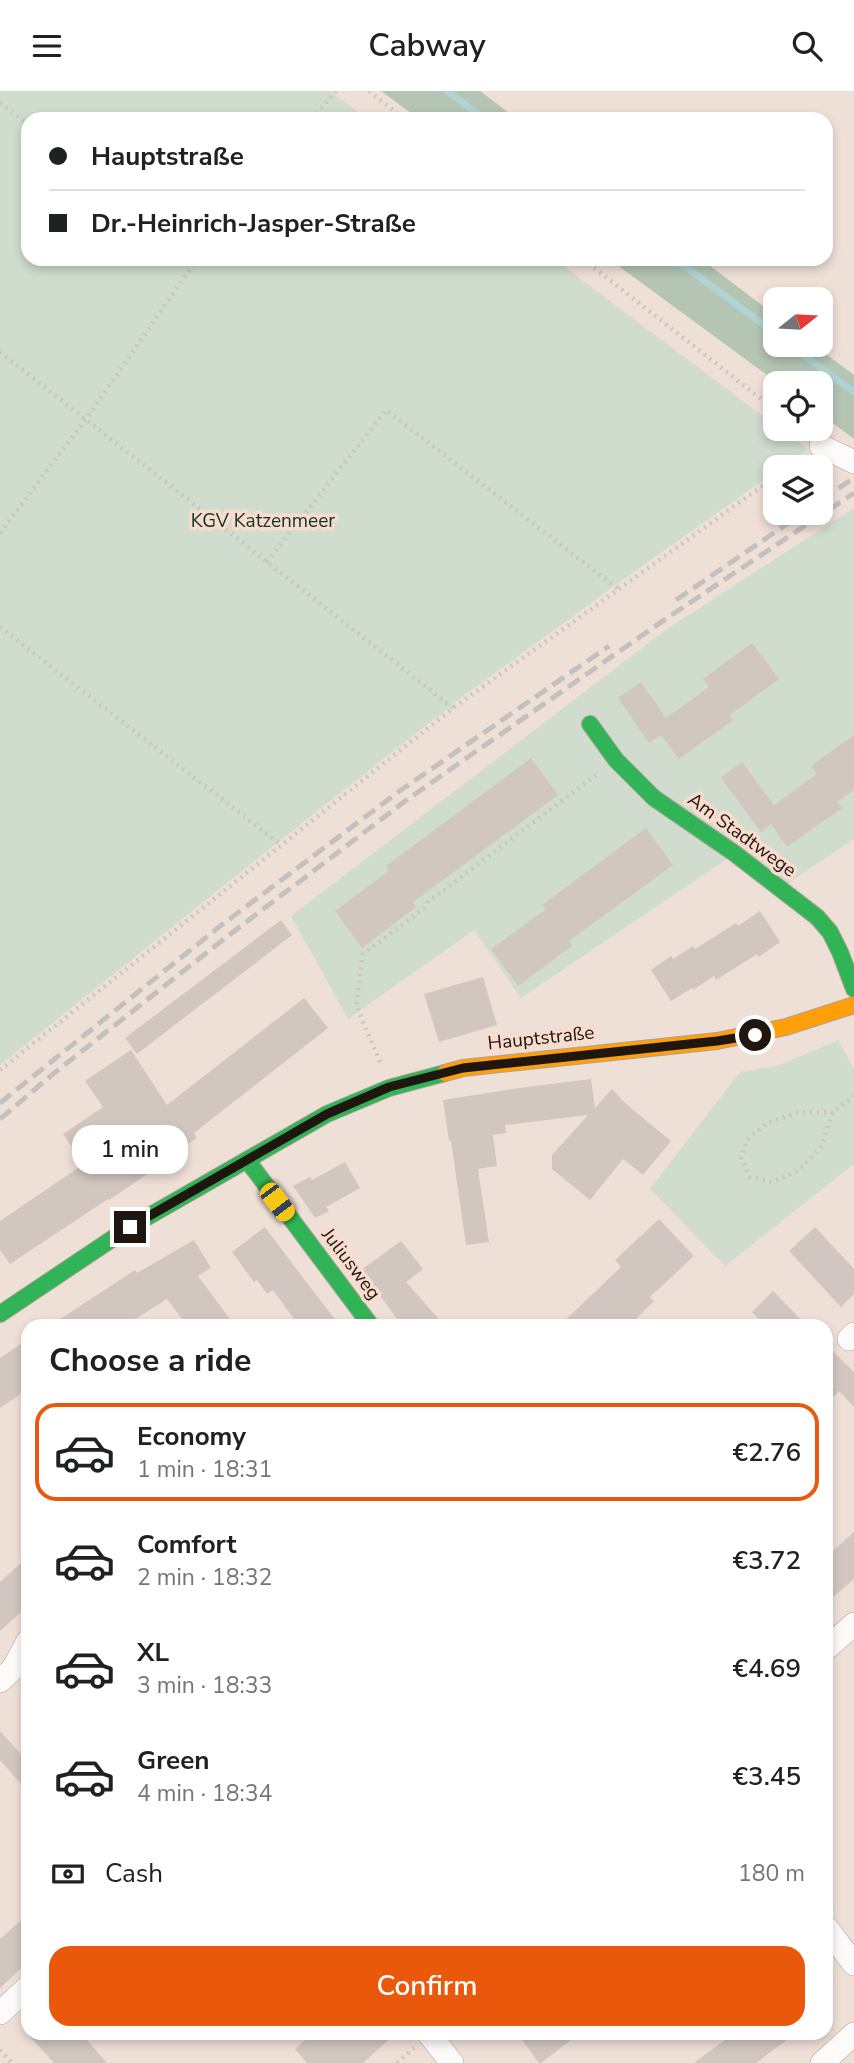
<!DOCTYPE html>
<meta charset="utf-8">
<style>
body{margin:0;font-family:"Nunito Sans",sans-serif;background:#f6f6f6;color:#202124;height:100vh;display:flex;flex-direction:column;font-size:26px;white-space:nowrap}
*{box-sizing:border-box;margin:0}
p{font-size:23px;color:#757577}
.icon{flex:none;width:38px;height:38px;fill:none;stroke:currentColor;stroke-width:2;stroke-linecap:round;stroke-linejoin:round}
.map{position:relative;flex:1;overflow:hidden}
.details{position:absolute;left:21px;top:1228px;width:812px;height:721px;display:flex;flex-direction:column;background:#fff;border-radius:21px;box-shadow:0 4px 10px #0003}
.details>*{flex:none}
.hud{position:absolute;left:21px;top:21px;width:812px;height:154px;border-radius:21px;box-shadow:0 4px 10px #0003;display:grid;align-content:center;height:154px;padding:0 28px;background:#fff}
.needle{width:46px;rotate:72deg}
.fabs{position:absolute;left:763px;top:196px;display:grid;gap:14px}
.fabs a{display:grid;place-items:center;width:70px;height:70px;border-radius:14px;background:#fff;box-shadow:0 4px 10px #0003;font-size:35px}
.end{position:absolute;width:32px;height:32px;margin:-16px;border:9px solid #201610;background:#fff;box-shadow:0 0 0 4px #fff}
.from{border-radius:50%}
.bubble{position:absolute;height:49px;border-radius:21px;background:#fff;box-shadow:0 4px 10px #0003;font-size:23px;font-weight:600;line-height:49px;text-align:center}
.car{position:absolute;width:21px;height:42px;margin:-21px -10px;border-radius:9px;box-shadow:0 0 5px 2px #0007;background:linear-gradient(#f5c518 24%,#345 0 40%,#f5c518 0 76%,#345 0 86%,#f5c518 0)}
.hud b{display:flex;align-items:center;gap:24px;height:66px;font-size:26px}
.hud b+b{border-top:2px solid #e0e0e0}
.hud i{width:18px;height:18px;background:#202124}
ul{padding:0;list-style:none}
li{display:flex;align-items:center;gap:21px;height:98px;margin:0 14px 10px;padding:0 14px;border:4px solid transparent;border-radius:21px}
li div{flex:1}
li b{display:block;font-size:26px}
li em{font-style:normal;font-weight:600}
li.current{border-color:#ea580c}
li>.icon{width:63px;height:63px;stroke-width:1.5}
h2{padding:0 28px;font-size:32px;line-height:84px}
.pay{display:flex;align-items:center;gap:18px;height:77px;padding:0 28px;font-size:26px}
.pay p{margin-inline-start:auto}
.cta{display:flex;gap:14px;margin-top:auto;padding:14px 28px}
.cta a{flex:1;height:80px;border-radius:21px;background:#ea580c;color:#fff;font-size:28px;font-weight:600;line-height:80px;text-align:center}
header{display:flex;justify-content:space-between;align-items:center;height:91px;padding:0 28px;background:#fff;font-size:32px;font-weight:600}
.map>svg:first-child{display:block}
.green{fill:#cfdcce}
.forest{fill:#b4c5b4}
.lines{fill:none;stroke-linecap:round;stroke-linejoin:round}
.stream{stroke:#b0d3d4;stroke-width:7}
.building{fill:#d2c7c0}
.street-casing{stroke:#ada29b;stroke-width:24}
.fast-casing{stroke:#ada29b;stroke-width:18}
.slow-casing{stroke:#ada29b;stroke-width:18}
.path{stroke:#cac5c2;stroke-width:4.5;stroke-dasharray:2 5;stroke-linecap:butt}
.street{stroke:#fdfaf9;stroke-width:23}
.fast{stroke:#30b455;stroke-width:16}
.slow{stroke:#ff9f0a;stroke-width:16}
.rail{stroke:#c4c0bd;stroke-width:5;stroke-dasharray:14 7;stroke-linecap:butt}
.route{stroke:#201610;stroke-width:9}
.labels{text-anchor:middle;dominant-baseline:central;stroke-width:7;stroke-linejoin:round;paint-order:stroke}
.park-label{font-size:19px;fill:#0f3525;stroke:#f9dccd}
.street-label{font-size:19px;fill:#201610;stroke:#f9dccd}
</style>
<header><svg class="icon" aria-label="menu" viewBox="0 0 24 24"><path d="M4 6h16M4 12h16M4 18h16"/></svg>Cabway<svg class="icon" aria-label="search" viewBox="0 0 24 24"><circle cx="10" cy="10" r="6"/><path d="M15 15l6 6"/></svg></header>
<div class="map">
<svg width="854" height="1972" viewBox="0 0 854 1972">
<rect width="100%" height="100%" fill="#efe0d7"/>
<path class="green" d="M0,0H330L368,28H28V168H554L775,334V338H781L808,358L782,376H775V381L624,488L462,606L292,740L0,974Z
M854,417V748L781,797L734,763L521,907L474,839L348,928L291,825L667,538Z
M838,949L854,977V1073L725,1175L650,1098L740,981L777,975Z"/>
<path class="forest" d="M381,0H480L517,28H419Z
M609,168H701L775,224V254H814L854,284V348L821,323V292H778Z"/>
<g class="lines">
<path class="stream" d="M447,0L485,28
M675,168L775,242
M790,254L854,301"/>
</g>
<path class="building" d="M752,552L779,588L730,624L733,629L679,668L661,644L649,652L618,607L641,591L666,627L709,596L703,588Z
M854,644V699L837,711L842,717L787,756L771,733L761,741L721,687L742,671L774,714L817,683L811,675Z
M531,667L558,704L413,811L416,816L362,857L335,820L389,780L386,775Z
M646,737L673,774L569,850L572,855L518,895L491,858L546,818L542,814Z
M760,820L780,851L759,866L757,863L716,889L714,885L693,899L692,897L671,910L651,879L671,865L673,868L693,855L695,858L736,832L738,835Z
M281,829L292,844L137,963L125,947Z
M483,886L497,934L439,951L424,903Z
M304,907L328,937L194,1042L197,1047L148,1080L149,1082L109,1109L108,1108L10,1173L0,1159V1130L84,1073L63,1043L103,1016L85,990L131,959L167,1014Z
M591,988L595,1017L612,998L626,1013L671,1050L643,1084L623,1068L590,1109L552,1078V1064L588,1024L505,1034L506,1042L493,1044L497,1075L478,1078L489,1151L466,1154L451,1050H449L443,1009L519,997Z
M345,1071L360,1097L326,1116L329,1120L315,1127L293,1095L310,1086L312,1089Z
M659,1128L694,1165L650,1206L654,1210L628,1236H558L621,1176L615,1169Z
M265,1136L304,1188L341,1236H300L273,1199L267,1203L257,1189L254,1191L232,1161Z
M815,1136L854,1178V1203L841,1216L789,1160Z
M194,1149L211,1177L198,1185L236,1236H188L167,1208L123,1236H48L135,1179L137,1182Z
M401,1150L423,1178L406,1191L446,1236H403L361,1179Z
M773,1200L808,1236H766L752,1221Z
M28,1248V1298L0,1317V1267Z
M826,1254L854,1281V1316L839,1300L826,1314Z
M854,1441V1488L826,1512V1466Z
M28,1466V1515L0,1540V1491Z
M0,1640L28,1671V1701L0,1669Z
M28,1823V1871L0,1897V1848Z
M27,1942H81L107,1972H54Z
M313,1942H396L363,1972H307L295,1958Z
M517,1942H580L541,1972H539Z
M734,1942H796L756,1972H694Z"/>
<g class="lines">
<defs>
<path id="street" d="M821,355L854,371
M849,1248L854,1243
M826,1558L854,1533
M0,1590L13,1578L28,1550
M826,1836L854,1873
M0,1922L28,1896
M429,1943L452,1972
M822,1972L854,1943"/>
<path id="fast" d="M590,633L616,669L654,707L734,762L817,826L830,841L840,861L854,898
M247,1069L372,1236
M0,1223L130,1136L327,1023L389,997L445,982"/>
<path id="slow" d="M445,982L463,977L717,950L786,936L854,914"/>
</defs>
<use href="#street" class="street-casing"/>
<use href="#fast" class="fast-casing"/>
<use href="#slow" class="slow-casing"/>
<path class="path" d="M369,0L404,28
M0,12L28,33
M312,28L336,0
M583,168L775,319
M0,261L453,617
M789,376L802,367
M0,442L86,328L197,168
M267,471L386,319L618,498
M0,536L280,753
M380,971L356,914L363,863L426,816L428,811L596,684
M0,979L453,617L775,386
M833,1021L797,1022L767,1032L747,1049L741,1067L750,1086L772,1091L798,1080L821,1056L833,1021L854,1005
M0,1959L12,1972
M397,1972L414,1957"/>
<use href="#street" class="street"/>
<use href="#fast" class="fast"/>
<use href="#slow" class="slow"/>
<path class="rail" d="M821,409L854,387
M676,509L803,422
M0,1012L219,836L401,699L609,555
M0,1028L53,983L224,848L408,708L667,527L854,402"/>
</g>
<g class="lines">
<path class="route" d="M130,1136L327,1023L389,996L463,977L717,950L755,944"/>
</g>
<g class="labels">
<g class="park-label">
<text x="263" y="430">KGV Katzenmeer</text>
</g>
<g class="street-label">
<text transform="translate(742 744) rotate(36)">Am Stadtwege</text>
<text transform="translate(541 947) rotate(-6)">Hauptstraße</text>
<text transform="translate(351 1173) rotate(53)">Juliusweg</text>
</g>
</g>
</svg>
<div class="fabs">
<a><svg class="needle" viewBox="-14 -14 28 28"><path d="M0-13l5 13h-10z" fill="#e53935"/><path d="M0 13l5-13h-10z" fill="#757577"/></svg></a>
<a><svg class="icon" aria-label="locate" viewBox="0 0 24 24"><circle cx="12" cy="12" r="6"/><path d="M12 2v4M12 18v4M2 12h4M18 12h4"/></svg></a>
<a><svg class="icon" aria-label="layers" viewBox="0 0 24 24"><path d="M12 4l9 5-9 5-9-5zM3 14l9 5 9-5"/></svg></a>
</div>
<i class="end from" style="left:755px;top:944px"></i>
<i class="end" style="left:130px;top:1136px"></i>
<div class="bubble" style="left:72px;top:1034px;width:116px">1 min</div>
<i class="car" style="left:277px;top:1111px;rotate:143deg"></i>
<div class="hud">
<b><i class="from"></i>Hauptstraße</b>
<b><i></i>Dr.-Heinrich-Jasper-Straße</b>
</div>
<section class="details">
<h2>Choose a ride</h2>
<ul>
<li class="current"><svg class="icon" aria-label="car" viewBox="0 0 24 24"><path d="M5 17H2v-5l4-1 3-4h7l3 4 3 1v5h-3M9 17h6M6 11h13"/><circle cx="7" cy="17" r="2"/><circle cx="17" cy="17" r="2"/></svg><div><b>Economy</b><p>1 min · 18:31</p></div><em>€2.76</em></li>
<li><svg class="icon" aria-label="car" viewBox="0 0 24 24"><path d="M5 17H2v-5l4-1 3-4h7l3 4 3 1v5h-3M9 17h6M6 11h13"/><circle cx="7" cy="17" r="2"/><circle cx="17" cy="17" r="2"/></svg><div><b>Comfort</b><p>2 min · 18:32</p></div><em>€3.72</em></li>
<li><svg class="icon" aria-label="car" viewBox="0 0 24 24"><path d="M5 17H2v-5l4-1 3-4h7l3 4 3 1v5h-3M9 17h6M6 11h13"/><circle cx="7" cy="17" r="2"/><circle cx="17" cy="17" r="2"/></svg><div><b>XL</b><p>3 min · 18:33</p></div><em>€4.69</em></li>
<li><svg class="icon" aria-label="car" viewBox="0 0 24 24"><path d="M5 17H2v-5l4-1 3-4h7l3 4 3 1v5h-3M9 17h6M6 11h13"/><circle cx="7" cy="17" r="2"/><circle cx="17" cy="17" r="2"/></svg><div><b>Green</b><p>4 min · 18:34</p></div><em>€3.45</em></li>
</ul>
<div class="pay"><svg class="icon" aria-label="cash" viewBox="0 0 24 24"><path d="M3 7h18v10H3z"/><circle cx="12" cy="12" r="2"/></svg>Cash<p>180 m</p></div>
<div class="cta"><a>Confirm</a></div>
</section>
</div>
